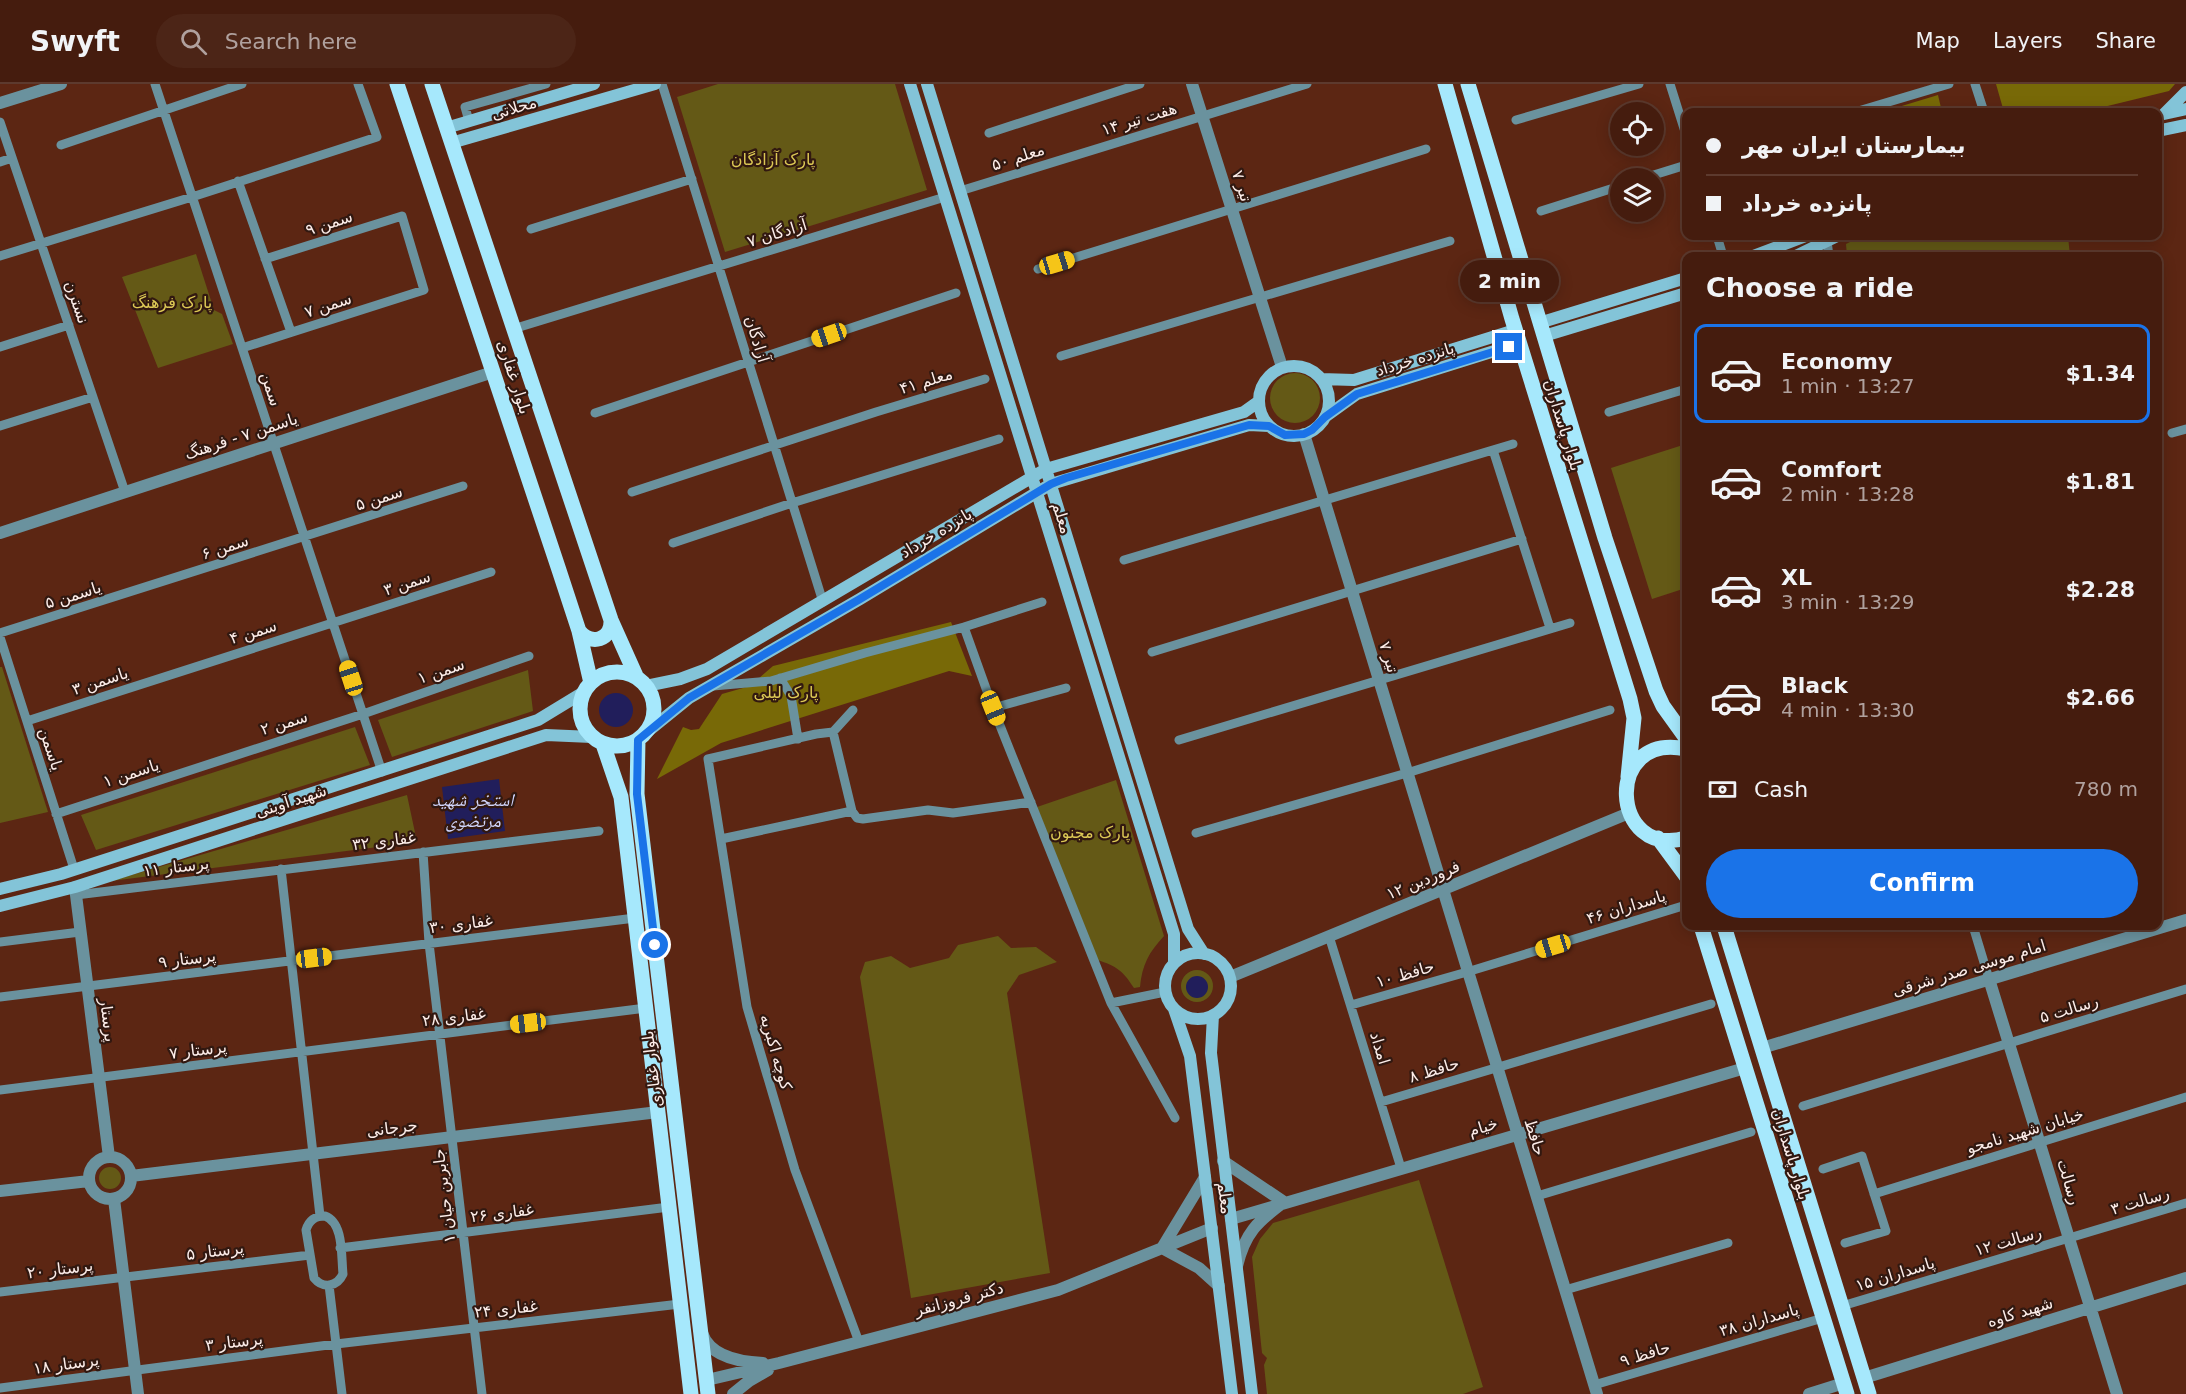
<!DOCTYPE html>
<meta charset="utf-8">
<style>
body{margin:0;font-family:"DejaVu Sans","Noto Naskh Arabic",sans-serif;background:#4c2517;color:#f1f3f6;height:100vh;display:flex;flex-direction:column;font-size:22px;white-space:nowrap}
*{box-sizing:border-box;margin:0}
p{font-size:20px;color:#b0a19e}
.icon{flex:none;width:33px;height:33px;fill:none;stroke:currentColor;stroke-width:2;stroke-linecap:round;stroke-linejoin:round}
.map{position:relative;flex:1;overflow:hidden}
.details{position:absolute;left:1682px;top:168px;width:480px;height:678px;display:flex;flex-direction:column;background:#451c0e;border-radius:12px;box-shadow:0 3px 15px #0003,0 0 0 2px #5d3a2e}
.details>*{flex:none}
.guide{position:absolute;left:1682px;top:24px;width:480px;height:132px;border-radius:12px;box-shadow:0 3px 15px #0003,0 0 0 2px #5d3a2e;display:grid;align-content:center;height:132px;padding:0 24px;background:#451c0e}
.fabs{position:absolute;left:1610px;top:18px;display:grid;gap:12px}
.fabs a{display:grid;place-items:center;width:54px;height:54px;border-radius:50%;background:#451c0e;box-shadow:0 3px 15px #0003,0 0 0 2px #5d3a2e;font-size:30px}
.end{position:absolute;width:27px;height:27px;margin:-14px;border:8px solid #1a73e8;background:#fff;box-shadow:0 0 0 3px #fff}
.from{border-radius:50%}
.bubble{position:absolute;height:42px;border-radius:21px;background:#451c0e;box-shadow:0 3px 15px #0003,0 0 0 2px #5d3a2e;font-size:20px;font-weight:700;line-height:42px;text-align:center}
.car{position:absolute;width:18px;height:36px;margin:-18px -9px;border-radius:8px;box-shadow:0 0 4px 2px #0007;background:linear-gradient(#f5c518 24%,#345 0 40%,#f5c518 0 76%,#345 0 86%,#f5c518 0)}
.guide b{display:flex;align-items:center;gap:21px;height:57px;font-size:22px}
.guide b+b{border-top:2px solid #5d3a2e}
.guide i{width:15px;height:15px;background:#f1f3f6}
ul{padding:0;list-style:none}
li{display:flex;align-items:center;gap:18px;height:99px;margin:0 12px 9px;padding:0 12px;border:3px solid transparent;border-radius:12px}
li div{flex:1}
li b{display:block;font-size:22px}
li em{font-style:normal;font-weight:700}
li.selected{border-color:#1a73e8}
li>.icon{width:54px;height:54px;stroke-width:1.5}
h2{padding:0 24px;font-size:27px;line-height:72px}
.pay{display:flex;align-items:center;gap:15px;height:66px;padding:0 24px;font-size:22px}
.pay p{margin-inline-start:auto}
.cta{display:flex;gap:12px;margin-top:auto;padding:12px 24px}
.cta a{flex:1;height:69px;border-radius:36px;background:#1a73e8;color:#fff;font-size:24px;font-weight:700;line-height:69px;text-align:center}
header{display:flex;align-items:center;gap:36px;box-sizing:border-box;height:84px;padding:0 30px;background:#451c0e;border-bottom:2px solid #5d3a2e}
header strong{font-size:28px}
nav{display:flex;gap:33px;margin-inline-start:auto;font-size:21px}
.search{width:420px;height:54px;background:#4c2517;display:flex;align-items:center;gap:15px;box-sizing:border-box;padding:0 21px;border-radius:33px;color:#b0a19e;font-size:22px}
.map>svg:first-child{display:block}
.green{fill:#645916}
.forest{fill:#786907}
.water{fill:#211e5b}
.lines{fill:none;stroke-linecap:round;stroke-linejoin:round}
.minor{stroke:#6a929e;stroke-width:9}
.tertiary{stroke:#6a929e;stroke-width:12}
.secondary{stroke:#83c4d8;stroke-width:12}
.primary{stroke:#a6e8fc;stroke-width:15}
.route{stroke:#1a73e8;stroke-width:8}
.labels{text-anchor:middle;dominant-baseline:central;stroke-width:4.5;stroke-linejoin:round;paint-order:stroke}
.street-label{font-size:16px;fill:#fcede9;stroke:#311810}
.park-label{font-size:16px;fill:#dcc855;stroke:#311810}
.water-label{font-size:18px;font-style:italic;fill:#d1d6fd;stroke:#311810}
</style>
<header>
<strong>Swyft</strong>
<div class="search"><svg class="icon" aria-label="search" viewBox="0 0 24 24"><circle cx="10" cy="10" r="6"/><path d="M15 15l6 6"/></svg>Search here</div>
<nav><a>Map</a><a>Layers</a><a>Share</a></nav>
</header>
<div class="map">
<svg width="2186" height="1310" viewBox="0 0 2186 1310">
<rect width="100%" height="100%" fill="#5c2613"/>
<path class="green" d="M718,0H895L927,106L725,168L677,13Z
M1862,152H2068L2070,172H1847L1846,160Z
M196,170L214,226L222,230L233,260L158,284L122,193Z
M1270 314a25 25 0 1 1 50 0a25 25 0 1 1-50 0Z
M1686,360V504L1652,515L1611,384Z
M0,583H2L48,728L0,739Z
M528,586L533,627L392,673L378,636Z
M355,643L370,681L96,766L81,731Z
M1116,696L1164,852C1149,868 1142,881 1140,903L1134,904C1123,887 1117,882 1097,876L1037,723Z
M407,711L417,758L111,797Z
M998,852L1011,864L1036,863L1057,878L1019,891L1007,909L1050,1189L911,1214L860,893L865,878L891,872L910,884L949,874L958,861Z
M1181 902a16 16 0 1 1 32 0a16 16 0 1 1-32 0Z
M99 1094a11 11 0 1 1 22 0a11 11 0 1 1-22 0Z
M1419,1096L1483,1303L1463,1310H1267L1264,1281L1267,1274L1262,1269L1252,1173L1260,1155L1273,1139Z"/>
<path class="forest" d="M1996,0H2175L2169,7L2083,28H2004Z
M1938,11L1942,28H1882Z
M951,538L972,592L949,587L721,659L657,695L683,643L691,646L699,645L722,610L750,602L773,582Z"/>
<path class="water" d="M599 626a17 17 0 1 1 34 0a17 17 0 1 1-34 0Z
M499,695L505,747L448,755L442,703Z
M1186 903a11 11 0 1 1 22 0a11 11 0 1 1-22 0Z"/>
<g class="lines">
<path class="minor" d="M155,0L382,688
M662,0L823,518
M1670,0L1686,51
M1975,0L1984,28
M1855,28L1949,0
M1516,36L1639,0
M469,37L465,23L546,0
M0,38L125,408
M989,49L1140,0
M61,61L242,0
M0,78L12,74
M1644,94L1686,81
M238,97L291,248
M960,107L1307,0
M1541,127L1620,102
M531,145L692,95
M1717,152L1723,172
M1827,157L1829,172
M0,172L192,113L377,53L358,0
M1038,185L1426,65
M513,245L945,113
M0,263L69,241
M242,264L424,206L402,132L265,175
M1061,272L1450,157
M1609,328L1686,305
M595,329L956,209
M0,342L93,313
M2172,349L2186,345
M1493,366L1550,544
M632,408L876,328L985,295
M673,459L792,419L999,355
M1124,476L1513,360
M964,543L1042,518
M0,549L463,402
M0,553L74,785
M1152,568L1522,455
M780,594L791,612L798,655
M713,602L771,597L865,569L964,543L993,624L1111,919L1165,908
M993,624L1066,604
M853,626L833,648L816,650L708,675L747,923L795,1086L859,1258
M27,637L491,488
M833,648L852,727L857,734L863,735L928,726L953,729L1031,718
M1179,656L1570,539
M56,730L363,630L529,572
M1196,749L1407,689L1610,626
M721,755L852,727
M423,768L429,859L482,1310
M281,785L320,1132
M76,811L599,747
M1973,842L1989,895
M1329,852L1401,1084
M0,858L80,848
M0,913L635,834
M1111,919L1175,1034
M1351,921L1467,888L1686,821
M0,1006L646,924
M1381,1018L1711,920
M1803,1022L2186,905
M1823,1085L1862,1072L1886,1147L1845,1159
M1874,1110L2186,1013
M1537,1112L1751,1048
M325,1132C344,1139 341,1172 343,1190C337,1203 323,1205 314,1194L306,1146C309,1136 315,1132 325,1132Z
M340,1164L669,1123
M329,1201L342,1310
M1565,1206L1728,1159
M0,1208L310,1171
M1842,1222L2186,1119
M1594,1301L1823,1234
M0,1304L336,1260L680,1220"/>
<path class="tertiary" d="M1192,0L1282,283
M0,19L61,0
M1304,350L1597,1310
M0,449L493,288
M75,803L109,1073
M1230,893L1629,729
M1989,895L2117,1310
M1762,964L2186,836
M89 1094a21 21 0 1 1 42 0a21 21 0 1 1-42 0Z
M1223,1077L1284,1118C1257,1138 1245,1149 1237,1182
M131,1092L658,1028
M1205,1093L1162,1164L1199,1184L1219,1202
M0,1107L89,1097
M114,1115L138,1310
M1231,1135L1745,984
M702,1249C710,1273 740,1278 763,1279
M1864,1294L2186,1194
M707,1296L779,1279L1058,1206L1212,1144
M733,1310L749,1297L768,1286
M1809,1310L1844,1299"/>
<path class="secondary" d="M910,0L1174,850V879
M927,0L1188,845L1204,870
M2164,30L2186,8
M2164,30L2186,25
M446,44L594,0
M2157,47L2186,41
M451,59L655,0
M1753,172L1806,152
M1796,172L1837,152
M1539,239L1686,194
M1544,252L1686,209
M1259 317a35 35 0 1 1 70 0a35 35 0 1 1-70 0Z
M1321,295L1354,296L1515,246
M1325,333L1357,310L1520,259
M646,602L680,595L707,585L1046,385L1244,328L1258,318
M647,648L689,614L860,515L1051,400L1249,341L1269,342
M0,805L61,790L538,636L584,608
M0,822L75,803L546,651L592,653
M1165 902a33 33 0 1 1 66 0a33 33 0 1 1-66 0Z
M1174,925L1190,972L1232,1310
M1213,931L1211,969L1252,1310"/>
<path class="primary" d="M397,0L559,486L579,547L591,599
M432,0L611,536L637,594
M1445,0L1512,235L1630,615L1634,634L1628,693
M1468,0L1605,454L1656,607L1663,622L1686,654
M579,547C591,562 612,556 611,536
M580 625a37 37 0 1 1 74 0a37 37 0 1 1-74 0Z
M638,656L637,710L708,1310
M603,660L621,713L691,1310
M1686,665C1603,647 1610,776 1686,754
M1658,754L1686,792
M1701,842L1847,1310
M1724,842L1869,1310"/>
</g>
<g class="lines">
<path class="route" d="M655,861L637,710L638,656L689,614L860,515L1051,400L1066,394L1249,341L1269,342L1285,351L1304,350L1312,346L1325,333L1357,310L1509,263"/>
</g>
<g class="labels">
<g class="street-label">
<text transform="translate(514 24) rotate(-16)">محلاتی</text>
<text transform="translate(1139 35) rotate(-17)">هفت تیر ۱۴</text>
<text transform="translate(1018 73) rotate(-18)">معلم ۵۰</text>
<text transform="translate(1242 102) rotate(72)">۷ تیر</text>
<text transform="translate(329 139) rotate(-18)">سمن ۹</text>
<text transform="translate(777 149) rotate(-17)">آزادگان ۷</text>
<text transform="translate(77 218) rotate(71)">نسترن</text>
<text transform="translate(328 221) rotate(-18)">سمن ۷</text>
<text transform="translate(757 255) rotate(73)">آزادگان</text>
<text transform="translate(1415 275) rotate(-17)">پانزده خرداد</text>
<text transform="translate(514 293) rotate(72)">بلوار غفاری</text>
<text transform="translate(926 297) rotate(-17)">معلم ۴۱</text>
<text transform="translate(271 305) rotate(72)">سمن</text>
<text transform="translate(1563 341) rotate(73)">بلوار پاسداران</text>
<text transform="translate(241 352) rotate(-18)">یاسمن ۷ - فرهنگ</text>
<text transform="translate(379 414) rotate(-18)">سمن ۵</text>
<text transform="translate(1062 434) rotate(73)">معلم</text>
<text transform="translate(936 449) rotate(-31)">پانزده خرداد</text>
<text transform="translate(225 463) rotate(-18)">سمن ۶</text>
<text transform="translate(407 499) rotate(-18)">سمن ۳</text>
<text transform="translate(73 511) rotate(-17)">یاسمن ۵</text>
<text transform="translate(253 548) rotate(-17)">سمن ۴</text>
<text transform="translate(1389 573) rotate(73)">۷ تیر</text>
<text transform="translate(441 587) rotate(-19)">سمن ۱</text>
<text transform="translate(100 597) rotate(-18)">یاسمن ۳</text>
<text transform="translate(284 639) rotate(-17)">سمن ۲</text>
<text transform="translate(51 665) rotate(72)">یاسمن</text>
<text transform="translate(131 689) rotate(-18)">یاسمن ۱</text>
<text transform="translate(291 717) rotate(-18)">شهید آوینی</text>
<text transform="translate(384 757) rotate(-7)">غفاری ۳۲</text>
<text transform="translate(176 783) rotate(-7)">پرستار ۱۱</text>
<text transform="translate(1423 796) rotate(-22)">۱۲ فروردین</text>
<text transform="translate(1626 823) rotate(-17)">پاسداران ۴۶</text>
<text transform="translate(461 840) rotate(-7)">غفاری ۳۰</text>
<text transform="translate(187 875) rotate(-7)">پرستار ۹</text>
<text transform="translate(1969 884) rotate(-17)">امام موسی صدر شرقی</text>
<text transform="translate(1405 890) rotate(-16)">حافظ ۱۰</text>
<text transform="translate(2069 925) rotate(-17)">رسالت ۵</text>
<text transform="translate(454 933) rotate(-7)">غفاری ۲۸</text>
<text transform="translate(108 936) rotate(83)">پرستار</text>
<text transform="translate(1380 964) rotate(73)">امداد</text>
<text transform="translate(198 966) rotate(-7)">پرستار ۷</text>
<text transform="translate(776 968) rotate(74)">کوچه اکبریه</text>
<text transform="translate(652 985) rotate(-97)">بلوار غفاری</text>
<text transform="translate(1434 986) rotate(-17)">حافظ ۸</text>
<text transform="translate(1483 1043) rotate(-17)">خیام</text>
<text transform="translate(392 1044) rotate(-7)">جرجانی</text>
<text transform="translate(2025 1047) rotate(-17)">خیابان شهید نامجو</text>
<text transform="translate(1535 1053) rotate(73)">حافظ</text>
<text transform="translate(1791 1070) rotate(73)">بلوار پاسداران</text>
<text transform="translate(2069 1098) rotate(73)">رسالت</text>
<text transform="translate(444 1112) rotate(-97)">جابربن حیان ۱</text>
<text transform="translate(1225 1114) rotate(83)">معلم</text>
<text transform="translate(2140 1117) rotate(-17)">رسالت ۳</text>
<text transform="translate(502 1129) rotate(-7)">غفاری ۲۶</text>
<text transform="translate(2008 1157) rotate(-16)">رسالت ۱۲</text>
<text transform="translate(215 1167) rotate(-7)">پرستار ۵</text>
<text transform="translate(60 1185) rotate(-7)">پرستار ۲۰</text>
<text transform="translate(1895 1190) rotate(-17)">پاسداران ۱۵</text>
<text transform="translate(959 1215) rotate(-15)">دکتر فروزانفر</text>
<text transform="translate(506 1225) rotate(-6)">غفاری ۲۴</text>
<text transform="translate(2020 1228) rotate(-17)">شهید کاوه</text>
<text transform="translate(1759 1236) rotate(-16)">پاسداران ۳۸</text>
<text transform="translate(234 1258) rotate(-7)">پرستار ۳</text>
<text transform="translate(1645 1270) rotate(-17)">حافظ ۹</text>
<text transform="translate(66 1280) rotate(-8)">پرستار ۱۸</text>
</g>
<g class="park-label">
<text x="773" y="75">پارک آزادگان</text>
<text x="172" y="218">پارک فرهنگ</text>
<text x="786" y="608">پارک لیلی</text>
<text x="1090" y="748">پارک مجنون</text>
</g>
<g class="water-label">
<text x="473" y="715">استخر شهید<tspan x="473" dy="21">مرتضوی</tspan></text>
</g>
</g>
</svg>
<div class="fabs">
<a><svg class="icon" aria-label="locate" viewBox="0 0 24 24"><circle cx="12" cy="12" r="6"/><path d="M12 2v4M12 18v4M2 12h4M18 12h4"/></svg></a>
<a><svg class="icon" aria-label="layers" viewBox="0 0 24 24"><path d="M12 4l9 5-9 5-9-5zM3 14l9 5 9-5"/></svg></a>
</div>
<i class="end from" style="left:655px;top:861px"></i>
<i class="end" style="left:1509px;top:263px"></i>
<div class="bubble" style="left:1460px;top:176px;width:99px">2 min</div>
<i class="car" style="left:1057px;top:179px;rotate:73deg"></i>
<i class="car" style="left:829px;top:251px;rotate:251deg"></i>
<i class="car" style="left:351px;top:594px;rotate:342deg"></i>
<i class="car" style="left:993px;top:624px;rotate:158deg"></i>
<i class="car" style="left:1553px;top:862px;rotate:253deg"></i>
<i class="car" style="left:314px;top:874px;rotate:83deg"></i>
<i class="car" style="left:528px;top:939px;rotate:263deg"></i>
<div class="guide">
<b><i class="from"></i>بیمارستان ایران مهر</b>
<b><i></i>پانزده خرداد</b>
</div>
<section class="details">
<h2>Choose a ride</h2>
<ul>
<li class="selected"><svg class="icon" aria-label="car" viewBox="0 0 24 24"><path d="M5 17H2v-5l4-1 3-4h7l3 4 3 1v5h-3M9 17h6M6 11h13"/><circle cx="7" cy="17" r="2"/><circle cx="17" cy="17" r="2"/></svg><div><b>Economy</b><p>1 min · 13:27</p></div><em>$1.34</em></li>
<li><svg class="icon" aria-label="car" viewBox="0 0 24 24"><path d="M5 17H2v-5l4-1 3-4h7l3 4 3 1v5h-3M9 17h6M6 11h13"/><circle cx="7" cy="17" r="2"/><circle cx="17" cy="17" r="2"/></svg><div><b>Comfort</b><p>2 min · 13:28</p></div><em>$1.81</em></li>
<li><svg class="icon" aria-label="car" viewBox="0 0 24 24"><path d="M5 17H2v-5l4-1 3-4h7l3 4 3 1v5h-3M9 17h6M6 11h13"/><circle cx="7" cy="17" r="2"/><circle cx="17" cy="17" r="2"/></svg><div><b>XL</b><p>3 min · 13:29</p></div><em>$2.28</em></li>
<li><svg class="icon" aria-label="car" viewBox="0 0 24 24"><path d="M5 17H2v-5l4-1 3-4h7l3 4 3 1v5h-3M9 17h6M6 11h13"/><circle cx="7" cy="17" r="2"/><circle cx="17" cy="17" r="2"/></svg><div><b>Black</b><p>4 min · 13:30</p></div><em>$2.66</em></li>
</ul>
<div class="pay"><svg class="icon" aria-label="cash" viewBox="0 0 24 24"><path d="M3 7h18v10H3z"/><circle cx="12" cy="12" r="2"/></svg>Cash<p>780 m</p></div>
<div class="cta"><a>Confirm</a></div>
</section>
</div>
